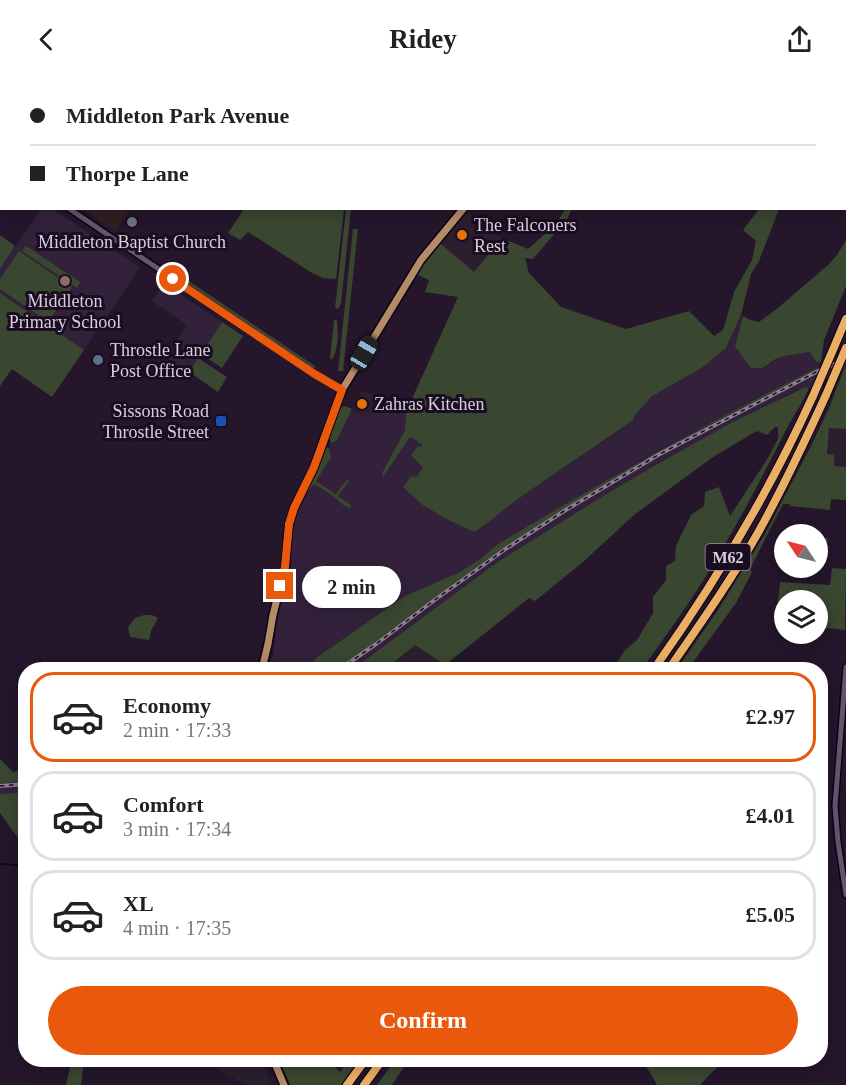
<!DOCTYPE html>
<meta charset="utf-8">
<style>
body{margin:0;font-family:"Times New Roman",serif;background:#f6f6f6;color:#222;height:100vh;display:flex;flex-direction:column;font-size:22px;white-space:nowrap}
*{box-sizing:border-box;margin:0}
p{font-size:20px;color:#767676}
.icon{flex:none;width:33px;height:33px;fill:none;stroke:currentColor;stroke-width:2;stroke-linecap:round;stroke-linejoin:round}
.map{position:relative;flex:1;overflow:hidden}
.sheet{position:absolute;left:18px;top:584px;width:810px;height:405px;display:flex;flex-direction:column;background:#fff;border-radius:24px;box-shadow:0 3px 15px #0003}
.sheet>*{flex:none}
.top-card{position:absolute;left:0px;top:0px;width:846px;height:132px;box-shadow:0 3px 15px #0003;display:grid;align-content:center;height:132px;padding:0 30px;background:#fff}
.needle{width:39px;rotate:305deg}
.tools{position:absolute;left:774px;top:446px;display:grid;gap:12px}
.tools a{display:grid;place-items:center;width:54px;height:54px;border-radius:50%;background:#fff;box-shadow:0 3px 15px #0003;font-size:30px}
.end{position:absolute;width:27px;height:27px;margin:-14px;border:8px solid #ea580c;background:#fff;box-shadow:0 0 0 3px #fff}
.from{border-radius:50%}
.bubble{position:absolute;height:42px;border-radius:21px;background:#fff;box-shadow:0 3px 15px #0003;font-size:20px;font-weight:700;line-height:42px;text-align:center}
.car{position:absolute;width:18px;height:36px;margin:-18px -9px;border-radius:8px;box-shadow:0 0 4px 2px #0007;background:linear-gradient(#222 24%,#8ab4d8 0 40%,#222 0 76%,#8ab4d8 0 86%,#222 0)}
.top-card b{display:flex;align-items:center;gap:21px;height:57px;font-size:22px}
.top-card b+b{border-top:2px solid #e0e0e0}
.top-card i{width:15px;height:15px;background:#222}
ul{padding:10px 0 0;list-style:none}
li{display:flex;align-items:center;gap:18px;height:90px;margin:0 12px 9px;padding:0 18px;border:3px solid #e0e0e0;border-radius:24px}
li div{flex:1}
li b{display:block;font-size:22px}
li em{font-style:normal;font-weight:700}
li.selected{border-color:#ea580c}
li>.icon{width:54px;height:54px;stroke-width:1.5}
.action{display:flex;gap:12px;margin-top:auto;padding:12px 30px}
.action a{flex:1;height:69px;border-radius:36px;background:#ea580c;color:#fff;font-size:24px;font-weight:700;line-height:69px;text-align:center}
header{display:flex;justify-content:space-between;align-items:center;height:78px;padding:0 30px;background:#fff;font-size:27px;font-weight:700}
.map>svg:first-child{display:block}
.commercial{fill:#2b1f2d}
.built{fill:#33213b}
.medical{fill:#311e22}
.green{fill:#394630}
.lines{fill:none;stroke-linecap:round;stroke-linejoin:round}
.stream{stroke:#000c13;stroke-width:1.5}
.minor-casing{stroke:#0d0313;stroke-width:8}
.major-casing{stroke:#0d0313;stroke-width:10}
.highway-casing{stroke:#0d0313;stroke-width:10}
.minor{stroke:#64546c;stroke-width:5}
.major{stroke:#b48b67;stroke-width:7}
.highway{stroke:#eaaf64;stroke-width:8}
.rail-casing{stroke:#8a7e8f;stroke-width:4}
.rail{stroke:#1b0d21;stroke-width:1.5;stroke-dasharray:4.5;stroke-linecap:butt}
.highway-bridge-casing{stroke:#0d0313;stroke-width:10;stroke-linecap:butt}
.highway-bridge{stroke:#eaaf64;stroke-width:8}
.route{stroke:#ea580c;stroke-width:8}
.worship-dot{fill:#6b7280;stroke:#1b0d21;stroke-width:2}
.food-dot{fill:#e8710a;stroke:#1b0d21;stroke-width:2}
.education-dot{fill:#8d6e63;stroke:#1b0d21;stroke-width:2}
.service-dot{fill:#5c6f8a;stroke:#1b0d21;stroke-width:2}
.transit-dot{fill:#1a4fb4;stroke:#1b0d21;stroke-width:2}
.labels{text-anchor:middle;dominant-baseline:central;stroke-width:6;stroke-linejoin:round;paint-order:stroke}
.shield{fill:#1b0d21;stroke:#9f94a4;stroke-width:1.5}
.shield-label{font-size:16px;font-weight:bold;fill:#d8cedc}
.poi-label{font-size:18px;fill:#d8cedc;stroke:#1b0d21;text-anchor:start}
</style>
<header><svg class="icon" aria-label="back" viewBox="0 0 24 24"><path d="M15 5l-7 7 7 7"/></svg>Ridey<svg class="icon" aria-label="share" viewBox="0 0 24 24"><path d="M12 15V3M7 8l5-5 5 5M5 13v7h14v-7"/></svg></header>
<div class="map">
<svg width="846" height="1007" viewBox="0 0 846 1007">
<rect width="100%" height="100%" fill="#25162b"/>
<path class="commercial" d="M467,133L502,160L474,195L440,165Z
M362,312L379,320L369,340L352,332Z
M829,350L846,351V389L833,388L827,376Z
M415,567L445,587L440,591H386Z
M197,981H262L272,1007H247Z"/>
<path class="built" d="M41,131H53L138,188L139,191L84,272L0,215V191Z
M164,205L222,244L189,294L166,279L187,247L152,223Z
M741,237L743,238L735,268L766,288L778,280L810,274L816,284H821L819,289L752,322L637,384L498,466L480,481L458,495L405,518L317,580L308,591H268L274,574L276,547L279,538L278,534L292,485L289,483L291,458L298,431L313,406L333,418L343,427L350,426L338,418L348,403V402L336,416L315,402L331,379L329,370L331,365L337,362L352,332L369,340L379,320L406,334L405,352L382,395L383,398L410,359L422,367L421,369L423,390L416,399L411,398L403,409L421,426L448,442L474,454L485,448L502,432L528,413L604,363L633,342L635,337L651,319L703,289L726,270Z
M846,278V291L809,310L805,309L793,314L654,388L499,483L353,591H338L483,485L554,437L643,383L696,354L817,291Z
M25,703V714L0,716V706Z"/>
<path class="medical" d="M83,131H130L115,153Z"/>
<path class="green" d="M244,131H344L336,201L323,200L312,195L248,154L240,162L228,155Z
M346,131H351L341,226L338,231L335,230Z
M564,131H572L567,141L533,181L525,180L529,195L561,229L626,251L689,233L714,258L723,252L734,214L752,182L756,163L743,152L759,131H779L759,183L751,196L741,237L726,270L703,289L651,319L635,337L633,342C595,369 556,394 518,421C503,431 490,445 474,454L448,442L421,426L403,409L411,398L416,399L423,390L411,377L418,368L421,369L422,367L410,359L383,399L382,395L405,352L406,334L458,219L425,214L429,202L416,196L440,165L474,194L502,160L528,171L548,153L549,147L559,141L565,132Z
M353,151H358L343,293H338Z
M0,157L15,168L0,191Z
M846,162V208L824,262L821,284H816L810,274C800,276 790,277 781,279C767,283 767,294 750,289L735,268L743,238L748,241L759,244L779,229L828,187L837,177Z
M26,168L80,204L77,210L22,173Z
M19,173L72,209L48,244L0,211V201Z
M180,197L315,288V290L309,289L178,201Z
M0,215L84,272L52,319L12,291L0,308Z
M334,242H337C338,254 339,270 332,281H330Z
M222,244L243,258L222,290L201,276Z
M198,280L227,299L218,314L189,294Z
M819,289L817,291L696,354L643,383L554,437L483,485L338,591H308L316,580L405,518L458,495L480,481L498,466C603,403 709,343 819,289Z
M844,291H846V351L829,350L827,376L834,377V388L846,389V422L831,421L830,432L790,428V426H783L750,491L752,494L736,525L688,591H677L718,532L766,454L813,364L829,330Z
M805,309L809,310C803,324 794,337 787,350C757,410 726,468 690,523C674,546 658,569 642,591H613L625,572L637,562L653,535V519L666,502V488L675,483L676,468L691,437L704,428L705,414L719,409L730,438L766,383L778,361V349H775L767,357L757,353L713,379L634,437L583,484L535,523L529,520L445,587L415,567L386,591H353L499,483L600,420L654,388L731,345Z
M345,328L352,331L337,362L331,365L329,359L341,329Z
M324,369L329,370L331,379L316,403L336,416L347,401L349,403L338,418L350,426L351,431L343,427L333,418L314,406L303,420L318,387Z
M818,460H828L826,485L818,484Z
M832,490L846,491L845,552L818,549V522H784V546L776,545L780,504L830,507Z
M144,537H152L158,540L151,553L149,562L130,559L128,549L135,540Z
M0,681L13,694L25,691V703L0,706Z
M25,714H26L25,770L0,735V716Z
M72,981H84L81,1007H66Z
M279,981H326L340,994L349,981H359L341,1007H290Z
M396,981H409L392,1007H377Z
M642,981H725L700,1007H657Z"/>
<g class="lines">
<path class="stream" d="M0,786L19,787L26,784"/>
<defs>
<path id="minor" d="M0,85L2,86
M68,130L313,295L342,312
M846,589L835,728L838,764L846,817"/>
<path id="major" d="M572,2L573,0
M262,591L268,566L273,537L285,489L289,446L294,430L314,389L342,312L421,182L464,130
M273,981L284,1007"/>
<path id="highway" d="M832,274L846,241
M654,591C715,505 769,414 813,318
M669,591C700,546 732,501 759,453C784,408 805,363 826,317
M347,1007L366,981
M364,1007L383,981"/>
</defs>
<use href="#minor" class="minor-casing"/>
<use href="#major" class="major-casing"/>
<use href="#highway" class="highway-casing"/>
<use href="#minor" class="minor"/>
<use href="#major" class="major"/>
<use href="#highway" class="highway"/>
<defs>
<path id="rail" d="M340,591L376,566L436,521L507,470L564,433L658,377L818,293L846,281
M0,708L26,706"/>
</defs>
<use href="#rail" class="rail-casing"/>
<use href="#rail" class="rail"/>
<defs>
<path id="highway-bridge" d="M826,317L846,270
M813,318L832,274"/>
</defs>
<use href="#highway-bridge" class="highway-bridge-casing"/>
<use href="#highway-bridge" class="highway-bridge"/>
</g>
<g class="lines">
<path class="route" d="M173,201L313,295L342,312L314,389L294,430L289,446L285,489L280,508"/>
</g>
<circle class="worship-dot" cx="132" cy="144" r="6"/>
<g class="food-dot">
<circle cx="462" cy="157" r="6"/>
<circle cx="362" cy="326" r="6"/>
</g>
<circle class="education-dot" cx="65" cy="203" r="6"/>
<circle class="service-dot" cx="98" cy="282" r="6"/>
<rect class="transit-dot" x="215" y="337" width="12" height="12" rx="3"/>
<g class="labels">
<rect class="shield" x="705.5" y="466" width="45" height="26" rx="4.5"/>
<g class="shield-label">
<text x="728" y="479">M62</text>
</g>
<g class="poi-label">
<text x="474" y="147">The Falconers<tspan x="474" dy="21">Rest</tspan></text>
<text x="132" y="164" text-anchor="middle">Middleton Baptist Church</text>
<text x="65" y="223" text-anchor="middle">Middleton<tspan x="65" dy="21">Primary School</tspan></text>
<text x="110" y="272">Throstle Lane<tspan x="110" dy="21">Post Office</tspan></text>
<text x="374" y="326">Zahras Kitchen</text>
<text x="209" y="333" text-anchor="end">Sissons Road<tspan x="209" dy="21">Throstle Street</tspan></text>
</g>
</g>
</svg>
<div class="tools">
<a><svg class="needle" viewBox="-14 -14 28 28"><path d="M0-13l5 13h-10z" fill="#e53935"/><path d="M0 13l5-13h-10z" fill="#767676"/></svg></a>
<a><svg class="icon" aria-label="layers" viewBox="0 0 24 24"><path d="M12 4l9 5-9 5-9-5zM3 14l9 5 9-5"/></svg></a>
</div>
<i class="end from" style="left:173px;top:201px"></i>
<i class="end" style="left:280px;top:508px"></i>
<div class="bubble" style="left:302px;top:488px;width:99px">2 min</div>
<i class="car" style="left:364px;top:275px;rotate:30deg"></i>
<div class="top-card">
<b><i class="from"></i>Middleton Park Avenue</b>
<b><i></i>Thorpe Lane</b>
</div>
<section class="sheet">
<ul>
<li class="selected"><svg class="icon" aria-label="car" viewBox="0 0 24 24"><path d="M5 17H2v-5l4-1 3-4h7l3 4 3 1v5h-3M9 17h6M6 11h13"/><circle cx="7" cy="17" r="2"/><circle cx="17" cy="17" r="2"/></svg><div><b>Economy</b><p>2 min · 17:33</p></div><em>£2.97</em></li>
<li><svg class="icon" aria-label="car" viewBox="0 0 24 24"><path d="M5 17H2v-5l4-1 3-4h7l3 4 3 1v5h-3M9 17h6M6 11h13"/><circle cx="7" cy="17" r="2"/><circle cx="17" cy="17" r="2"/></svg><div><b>Comfort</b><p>3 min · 17:34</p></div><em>£4.01</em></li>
<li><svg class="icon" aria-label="car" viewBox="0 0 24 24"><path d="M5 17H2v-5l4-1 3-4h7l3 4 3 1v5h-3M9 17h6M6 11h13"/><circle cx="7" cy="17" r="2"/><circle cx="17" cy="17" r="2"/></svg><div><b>XL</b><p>4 min · 17:35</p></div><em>£5.05</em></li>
</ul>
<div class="action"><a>Confirm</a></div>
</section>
</div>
